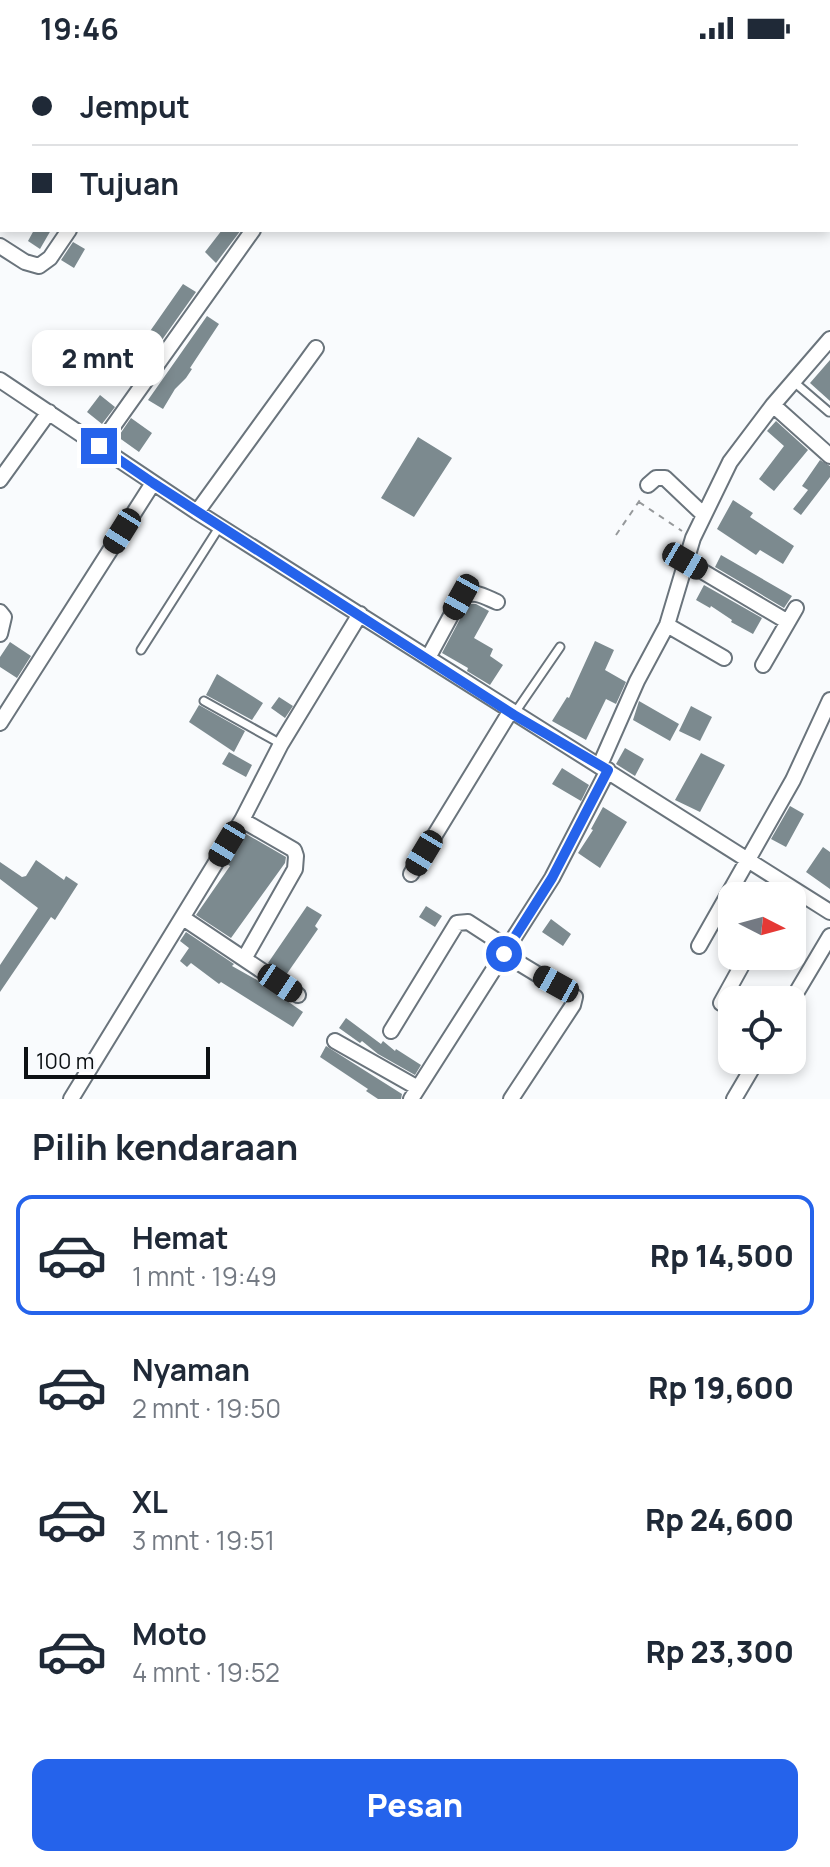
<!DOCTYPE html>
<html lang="id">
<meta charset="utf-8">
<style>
body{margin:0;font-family:Manrope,sans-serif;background:#f2f2f3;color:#1f2937;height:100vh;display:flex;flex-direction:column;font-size:30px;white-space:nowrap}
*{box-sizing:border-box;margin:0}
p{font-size:26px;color:#747a83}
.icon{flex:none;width:44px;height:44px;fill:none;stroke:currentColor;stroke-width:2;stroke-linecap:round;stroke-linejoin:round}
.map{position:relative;height:1043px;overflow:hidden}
.panel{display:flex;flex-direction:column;background:#fff;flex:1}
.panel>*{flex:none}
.top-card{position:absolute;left:0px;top:0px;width:830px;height:176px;box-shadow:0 4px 12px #0003;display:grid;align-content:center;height:176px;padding:0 32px;background:#fff}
.needle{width:52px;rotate:96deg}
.controls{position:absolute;left:718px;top:826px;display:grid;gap:16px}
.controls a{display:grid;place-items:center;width:88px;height:88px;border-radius:16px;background:#fff;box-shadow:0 4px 12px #0003;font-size:40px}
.scale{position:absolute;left:24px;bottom:20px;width:186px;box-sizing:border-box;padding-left:8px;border:4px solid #0d1114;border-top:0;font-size:22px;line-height:28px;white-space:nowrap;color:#0d1114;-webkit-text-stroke:6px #f9fbfd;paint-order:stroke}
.end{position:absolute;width:36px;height:36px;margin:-18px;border:10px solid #2563eb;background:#fff;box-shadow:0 0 0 4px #fff}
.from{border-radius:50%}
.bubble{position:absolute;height:56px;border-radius:16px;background:#fff;box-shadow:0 4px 12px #0003;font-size:26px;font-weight:800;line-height:56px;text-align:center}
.car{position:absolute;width:24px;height:48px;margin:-24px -12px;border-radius:10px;box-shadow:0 0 6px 2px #0007;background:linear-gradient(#222 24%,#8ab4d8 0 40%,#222 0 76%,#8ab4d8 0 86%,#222 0)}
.top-card b{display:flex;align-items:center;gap:28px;height:76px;font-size:30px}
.top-card b+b{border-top:2px solid #e0e1e3}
.top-card i{width:20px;height:20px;background:#1f2937}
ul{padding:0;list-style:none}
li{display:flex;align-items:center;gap:24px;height:120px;margin:0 16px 12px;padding:0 16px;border:4px solid transparent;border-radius:16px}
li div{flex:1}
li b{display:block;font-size:30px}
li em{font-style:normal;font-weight:800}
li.selected{border-color:#2563eb}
li>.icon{width:72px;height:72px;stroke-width:1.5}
h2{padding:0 32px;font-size:36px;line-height:96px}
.button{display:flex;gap:16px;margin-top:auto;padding:16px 32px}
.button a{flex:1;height:92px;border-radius:16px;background:#2563eb;color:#fff;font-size:32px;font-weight:800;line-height:92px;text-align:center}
.status{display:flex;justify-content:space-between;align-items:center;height:56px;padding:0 40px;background:#fff;direction:ltr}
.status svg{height:22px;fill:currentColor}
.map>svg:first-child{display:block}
.building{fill:#7c8a8f}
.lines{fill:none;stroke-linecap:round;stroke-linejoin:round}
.service-casing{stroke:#6a747c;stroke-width:11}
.minor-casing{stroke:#6a747c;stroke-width:18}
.path{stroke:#96999b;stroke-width:2;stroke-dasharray:6 6;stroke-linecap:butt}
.service{stroke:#fff;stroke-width:7}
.minor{stroke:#fff;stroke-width:14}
.route{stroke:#2563eb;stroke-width:10}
</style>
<div class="status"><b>19:46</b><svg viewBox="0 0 49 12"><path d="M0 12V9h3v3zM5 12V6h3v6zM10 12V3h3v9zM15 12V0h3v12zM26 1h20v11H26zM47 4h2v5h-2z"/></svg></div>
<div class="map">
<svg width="830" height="1043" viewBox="0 0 830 1043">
<rect width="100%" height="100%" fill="#f9fbfd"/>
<path class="building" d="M34,174H51L40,193L28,185Z
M222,174H241L216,207L205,196Z
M73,186L85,193L74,212L61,204Z
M183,228L196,236L130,329L118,321Z
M207,260L219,268L190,312L192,313L186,322L175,333L163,353L148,344Z
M830,304V345L810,327Z
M100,339L115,351L102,368L87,356Z
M131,362L152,377L139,396L118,381Z
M776,365L808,394L774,435L759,423L784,390L767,375Z
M418,381L452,402L414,461L381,442Z
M820,404L830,410V421L801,459L793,453L808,434L802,430Z
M733,444L753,457L750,461L794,490L783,508L760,494L756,499L717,473Z
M721,499L792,540L784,552L715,511Z
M704,529L762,562L753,578L731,566L732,564L711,550L710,552L696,544Z
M468,548H476L489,555L474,582L493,593L490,600L503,609L490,629L467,615L468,612L442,597Z
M595,585L614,594L605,614L626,626L616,648L606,643L586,684L552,665L567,641L569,642Z
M10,586L31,600L17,622L0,611V601Z
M217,618L263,647L252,664L206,639Z
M279,641L293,650L285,662L271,652Z
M639,645L679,668L670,685L633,664Z
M199,649L245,675L234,696L189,666Z
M691,650L712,661L700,685L679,675Z
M625,692L644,703L635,720L616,708Z
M229,696L252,709L246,721L222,708Z
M701,697L725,709L700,756L675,744Z
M562,712L589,729L581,745L552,728Z
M790,750L804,758L786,791L771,783Z
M603,751L627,766L600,812L578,797L593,774L591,773Z
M246,778L286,801L285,807L231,882L196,859L230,810L227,808Z
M823,791L830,796V833L806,816Z
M36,804L64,824L66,820L78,828L55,864L51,861L0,936V909L38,852L0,823V806L22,821L26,820Z
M307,850L322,859L315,870L318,873L286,919L268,907Z
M426,850L442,860L435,871L419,861Z
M551,863L571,878L563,890L542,876Z
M186,876L234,908L232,910L257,924L303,956L293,971L221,926L219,928L191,907L187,911L180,905L189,892L180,885Z
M346,962L381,988L383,985L395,995L396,993L421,1009L415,1019L378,998L362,985L360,987L339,972Z
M326,990L402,1038L401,1043H378L366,1035L368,1033L320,1001Z"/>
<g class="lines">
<defs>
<path id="service" d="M794,326L829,356
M141,594L220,470
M204,645L281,688
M514,658L560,591"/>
<path id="minor" d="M712,0L713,2
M9,2L10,0
M100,2L101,0
M741,2L746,0
M0,16L2,13
M828,63L830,65
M0,150L2,147
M0,190L25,206L39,210L50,202L69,174
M0,324L197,456L830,856
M773,349L830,400
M99,390L253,174
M0,424L49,356
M648,429L656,422H665L704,459
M197,456L316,292
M685,505L788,566
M0,556L4,561L0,578
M667,569L724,602
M428,602L461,541C473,533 485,541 497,546
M763,609L796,552
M0,667L153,427
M600,709L637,625L667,569L693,482L730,406L773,349L830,283
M242,764L294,794L296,800L295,813L244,903
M411,818L510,656
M183,862L298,939
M699,890L793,724L830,644
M504,898L575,941L573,949L511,1043
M792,944L830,880
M721,947L747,900
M391,975L457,867L468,866L508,892
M335,985L418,1032
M71,1043L242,764L281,688L360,558
M411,1043L552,822L608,714
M734,1043L757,1004"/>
</defs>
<use href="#service" class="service-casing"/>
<use href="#minor" class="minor-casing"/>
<path class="path" d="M639,446L682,475
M616,479L642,441"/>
<use href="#service" class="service"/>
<use href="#minor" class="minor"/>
</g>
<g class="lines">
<path class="route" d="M99,390L153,427L514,659L608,714L552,822L504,898"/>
</g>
</svg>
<div class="controls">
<a><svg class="needle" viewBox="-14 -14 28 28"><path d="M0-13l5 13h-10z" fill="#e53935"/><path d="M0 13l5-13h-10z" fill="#747a83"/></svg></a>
<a><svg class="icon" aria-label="locate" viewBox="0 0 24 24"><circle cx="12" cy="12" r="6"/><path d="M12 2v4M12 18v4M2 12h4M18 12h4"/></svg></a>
</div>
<div class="scale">100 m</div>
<i class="end from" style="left:504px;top:898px"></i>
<i class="end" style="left:99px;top:390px"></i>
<div class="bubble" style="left:32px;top:274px;width:132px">2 mnt</div>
<i class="car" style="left:122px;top:475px;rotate:212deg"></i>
<i class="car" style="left:685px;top:505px;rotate:120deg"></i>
<i class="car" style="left:461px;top:541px;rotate:209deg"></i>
<i class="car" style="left:227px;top:788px;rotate:211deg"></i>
<i class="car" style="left:424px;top:797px;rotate:211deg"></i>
<i class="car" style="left:280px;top:927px;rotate:124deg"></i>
<i class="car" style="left:556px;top:928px;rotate:299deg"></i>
<div class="top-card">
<b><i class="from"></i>Jemput</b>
<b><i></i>Tujuan</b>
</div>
</div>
<section class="panel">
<h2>Pilih kendaraan</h2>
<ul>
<li class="selected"><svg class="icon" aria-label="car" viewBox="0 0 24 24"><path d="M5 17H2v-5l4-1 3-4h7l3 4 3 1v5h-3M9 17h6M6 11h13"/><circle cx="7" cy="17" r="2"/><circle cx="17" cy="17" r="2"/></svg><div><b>Hemat</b><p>1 mnt · 19:49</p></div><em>Rp 14,500</em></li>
<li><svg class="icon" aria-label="car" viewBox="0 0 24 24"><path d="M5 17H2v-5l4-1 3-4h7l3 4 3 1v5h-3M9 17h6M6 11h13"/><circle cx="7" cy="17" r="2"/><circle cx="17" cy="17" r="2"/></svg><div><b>Nyaman</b><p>2 mnt · 19:50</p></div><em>Rp 19,600</em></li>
<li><svg class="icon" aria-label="car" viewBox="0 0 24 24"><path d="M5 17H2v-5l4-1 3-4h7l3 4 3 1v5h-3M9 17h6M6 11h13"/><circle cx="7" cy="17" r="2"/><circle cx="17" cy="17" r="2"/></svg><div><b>XL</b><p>3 mnt · 19:51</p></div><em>Rp 24,600</em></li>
<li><svg class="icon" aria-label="car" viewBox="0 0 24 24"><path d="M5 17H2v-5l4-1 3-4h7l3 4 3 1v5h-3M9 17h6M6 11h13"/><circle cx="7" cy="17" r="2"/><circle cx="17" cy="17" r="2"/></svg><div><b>Moto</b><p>4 mnt · 19:52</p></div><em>Rp 23,300</em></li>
</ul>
<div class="button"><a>Pesan</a></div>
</section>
